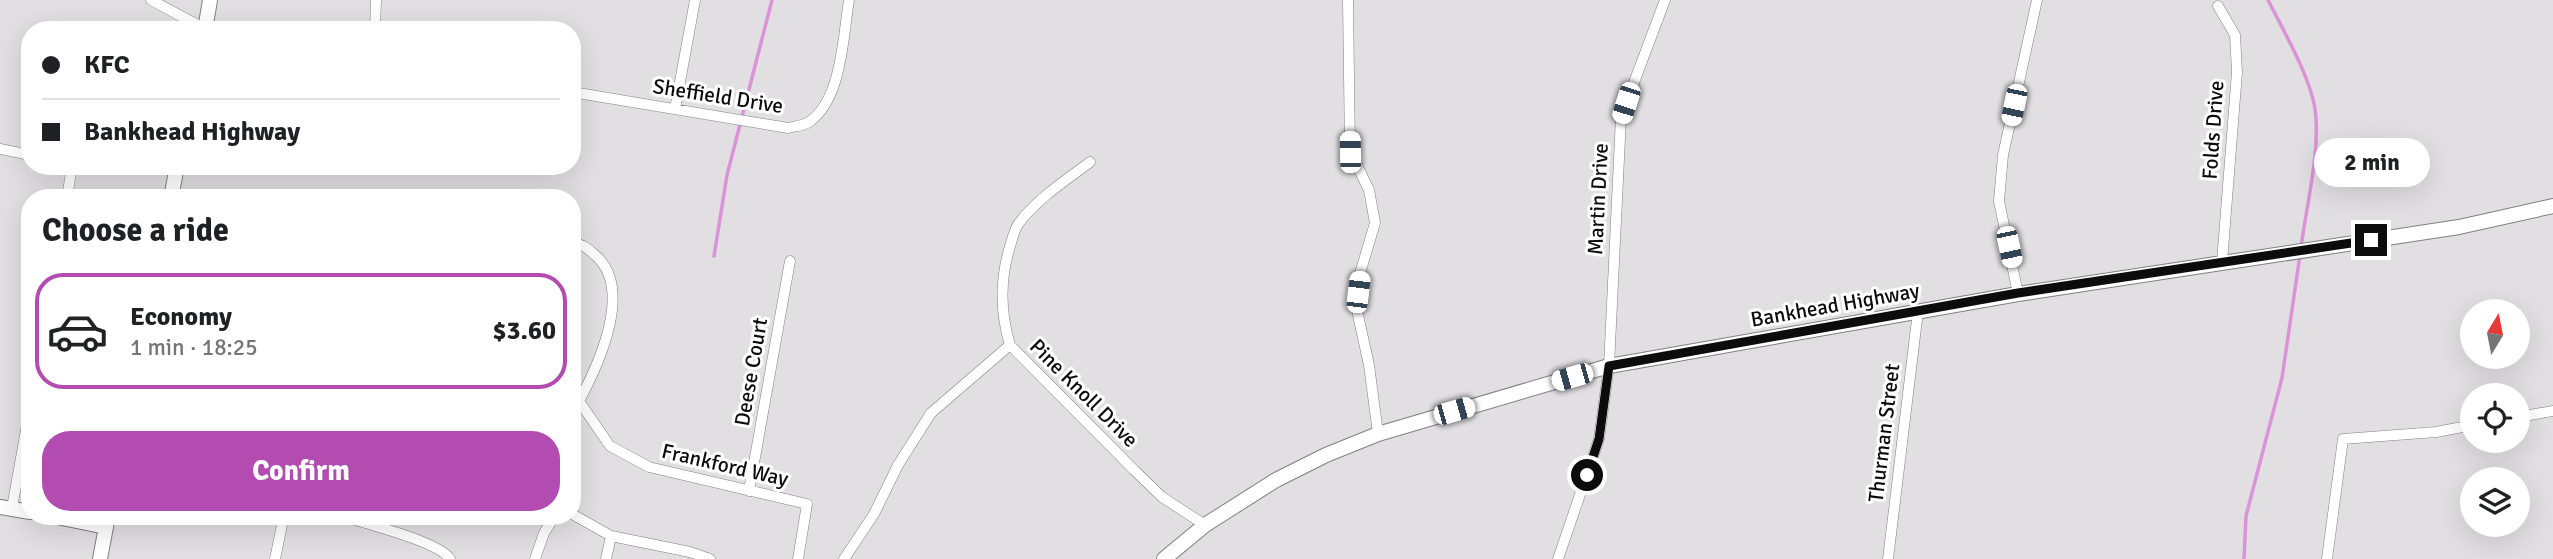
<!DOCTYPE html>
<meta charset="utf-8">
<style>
body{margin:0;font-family:Signika,sans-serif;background:#f2f2f2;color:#202124;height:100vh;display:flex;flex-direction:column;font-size:26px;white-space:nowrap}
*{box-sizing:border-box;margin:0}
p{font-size:23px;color:#757577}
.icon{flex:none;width:38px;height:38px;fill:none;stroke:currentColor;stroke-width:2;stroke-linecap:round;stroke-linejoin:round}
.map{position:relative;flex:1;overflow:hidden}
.sheet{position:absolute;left:21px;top:189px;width:560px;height:336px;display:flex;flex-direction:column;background:#fff;border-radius:28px;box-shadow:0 7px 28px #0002}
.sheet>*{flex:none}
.guide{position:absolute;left:21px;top:21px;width:560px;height:154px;border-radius:28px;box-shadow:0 7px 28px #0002;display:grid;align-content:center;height:154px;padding:0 21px;background:#fff}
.needle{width:46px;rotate:10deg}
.buttons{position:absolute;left:2460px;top:299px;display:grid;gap:14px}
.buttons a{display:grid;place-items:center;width:70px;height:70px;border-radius:50%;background:#fff;box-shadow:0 7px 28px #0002;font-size:35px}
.end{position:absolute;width:32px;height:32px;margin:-16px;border:9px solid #0d0c0d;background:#fff;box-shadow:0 0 0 4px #fff}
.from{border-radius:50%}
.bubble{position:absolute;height:49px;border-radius:24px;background:#fff;box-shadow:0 7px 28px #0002;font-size:23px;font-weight:700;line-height:49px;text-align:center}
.car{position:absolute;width:21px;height:42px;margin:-21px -10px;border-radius:9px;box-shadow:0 0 5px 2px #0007;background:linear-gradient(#fff 24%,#345 0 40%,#fff 0 76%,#345 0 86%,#fff 0)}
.guide b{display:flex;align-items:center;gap:24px;height:66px;font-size:26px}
.guide b+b{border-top:2px solid #e0e0e0}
.guide i{width:18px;height:18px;background:#202124}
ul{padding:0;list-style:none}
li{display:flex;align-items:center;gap:21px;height:116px;margin:0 14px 10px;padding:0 7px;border:4px solid transparent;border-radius:28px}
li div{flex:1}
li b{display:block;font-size:26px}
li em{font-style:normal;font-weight:700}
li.active{border-color:#b24cb1}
li>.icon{width:63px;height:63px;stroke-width:1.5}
h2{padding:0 21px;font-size:32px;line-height:84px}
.primary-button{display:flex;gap:14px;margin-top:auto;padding:14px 21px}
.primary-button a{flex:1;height:80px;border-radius:28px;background:#b24cb1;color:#fff;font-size:28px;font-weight:700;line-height:80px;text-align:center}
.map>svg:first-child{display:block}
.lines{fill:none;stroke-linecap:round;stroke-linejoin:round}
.stream{stroke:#d993d6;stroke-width:3.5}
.street-casing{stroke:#817f81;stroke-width:11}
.secondary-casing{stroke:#817f81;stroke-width:16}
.street{stroke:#fff;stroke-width:10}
.secondary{stroke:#fff;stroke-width:14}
.route{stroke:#0d0c0d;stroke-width:9}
.labels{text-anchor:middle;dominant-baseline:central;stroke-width:6;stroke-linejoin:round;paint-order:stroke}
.street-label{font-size:21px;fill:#0d0c0d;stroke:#fff}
</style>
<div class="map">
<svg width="2553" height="559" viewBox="0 0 2553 559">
<rect width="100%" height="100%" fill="#e2dfe2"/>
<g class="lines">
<path class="stream" d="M2268,0C2283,30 2310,76 2315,109C2321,149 2306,207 2301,248
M714,256L727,175L772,0
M2244,559L2246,516L2282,378L2300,255"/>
<defs>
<path id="street" d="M151,0L205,29
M1348,0L1350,151L1369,190L1375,223L1361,270L1356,306L1369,365L1378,434
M2218,6L2235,35L2237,72L2222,262
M375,30L376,0
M572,92L788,128C795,126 803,126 809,122C842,100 843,36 849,0
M675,109L695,0
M0,149L30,155
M1090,162C1066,180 1037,199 1019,223C1015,228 1013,236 1011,243C1000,277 1000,312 1010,345L1134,470L1162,497L1205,525
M67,198L72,166
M572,243C583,244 587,248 595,255C634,288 599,364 579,401L572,404
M2018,294L1999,201L2003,155L2037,0
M579,401L610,446L649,467L807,504L798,559
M2518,417L2553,411
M749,491L790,261
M12,508L30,408
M572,514L611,536L690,552L710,559
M342,516C364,523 440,542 450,559
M275,559L282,525
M535,559L544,533L555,516
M606,559L611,536
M844,559L874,514L898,465L931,413L1010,345
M1558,559L1599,439L1609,366L1621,117L1665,0
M1888,559L1918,311
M2327,559L2343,439L2436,432L2473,425"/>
<path id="secondary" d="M205,30L210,0
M171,198L177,166
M0,507L30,512
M52,516L106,527
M100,559L108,516
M1164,559L1205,525L1276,480L1326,455L1378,434L1609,366L2018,294L2459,227L2553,206"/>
</defs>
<use href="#street" class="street-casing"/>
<use href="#secondary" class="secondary-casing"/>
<use href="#street" class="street"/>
<use href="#secondary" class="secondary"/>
</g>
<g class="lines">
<path class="route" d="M1587,475L1599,439L1609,366L2018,293L2371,240"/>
</g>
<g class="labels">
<g class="street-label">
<text transform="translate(718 96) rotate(9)">Sheffield Drive</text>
<text transform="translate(2213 130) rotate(-86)">Folds Drive</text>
<text transform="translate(1598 199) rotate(-87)">Martin Drive</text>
<text transform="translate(1835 305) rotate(-10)">Bankhead Highway</text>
<text transform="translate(751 372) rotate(-80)">Deese Court</text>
<text transform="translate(1084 393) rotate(45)">Pine Knoll Drive</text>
<text transform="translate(1884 433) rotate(-83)">Thurman Street</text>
<text transform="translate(725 465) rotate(13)">Frankford Way</text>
</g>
</g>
</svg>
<div class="buttons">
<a><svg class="needle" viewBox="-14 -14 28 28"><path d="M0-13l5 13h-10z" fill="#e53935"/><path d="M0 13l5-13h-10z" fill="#757577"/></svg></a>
<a><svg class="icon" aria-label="locate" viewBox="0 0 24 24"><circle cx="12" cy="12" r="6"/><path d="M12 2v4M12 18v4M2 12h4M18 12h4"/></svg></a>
<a><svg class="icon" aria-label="layers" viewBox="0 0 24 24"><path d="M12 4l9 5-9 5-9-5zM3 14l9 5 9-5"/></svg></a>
</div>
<i class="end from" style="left:1587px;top:475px"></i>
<i class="end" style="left:2371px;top:240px"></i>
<div class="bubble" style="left:2314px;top:138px;width:116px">2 min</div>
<i class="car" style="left:1626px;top:103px;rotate:198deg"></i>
<i class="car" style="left:2014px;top:105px;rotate:192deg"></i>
<i class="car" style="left:1350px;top:152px;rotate:359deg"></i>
<i class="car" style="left:2009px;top:247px;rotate:168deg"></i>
<i class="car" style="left:1358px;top:292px;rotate:7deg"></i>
<i class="car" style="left:1572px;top:377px;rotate:254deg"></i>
<i class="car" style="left:1454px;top:411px;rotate:74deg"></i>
<div class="guide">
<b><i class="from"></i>KFC</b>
<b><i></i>Bankhead Highway</b>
</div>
<section class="sheet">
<h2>Choose a ride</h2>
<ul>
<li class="active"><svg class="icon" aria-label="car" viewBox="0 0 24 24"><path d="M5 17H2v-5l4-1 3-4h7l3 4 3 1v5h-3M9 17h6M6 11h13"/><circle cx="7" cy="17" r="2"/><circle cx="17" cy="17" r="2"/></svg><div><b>Economy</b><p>1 min · 18:25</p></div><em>$3.60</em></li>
</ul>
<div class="primary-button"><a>Confirm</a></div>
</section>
</div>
